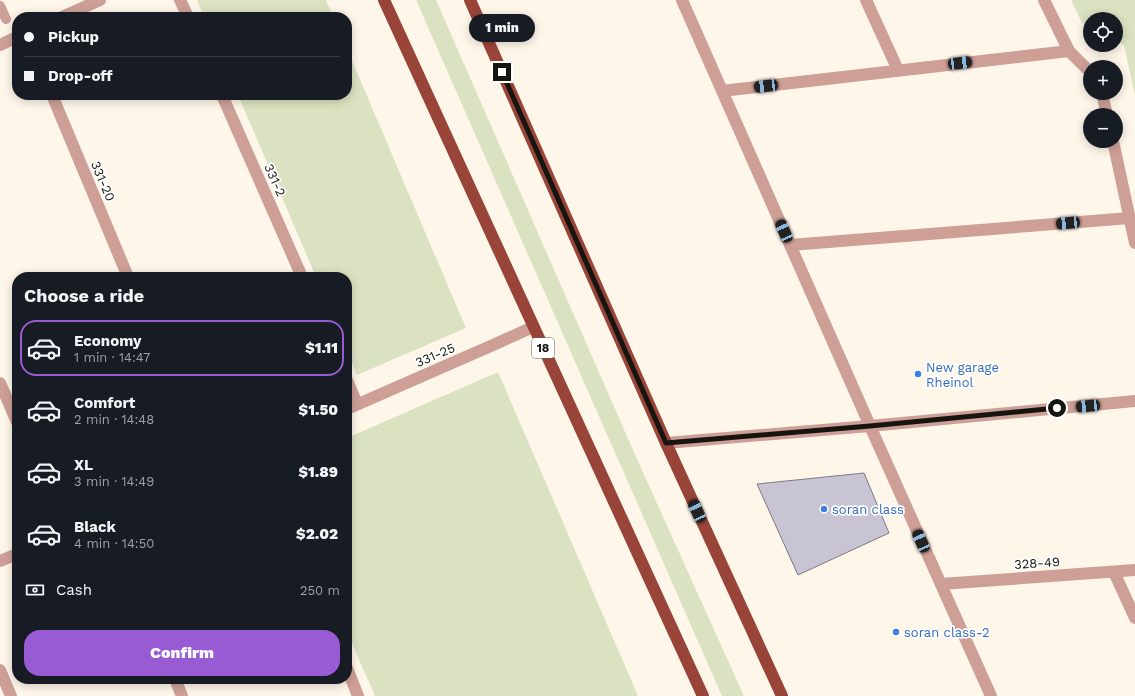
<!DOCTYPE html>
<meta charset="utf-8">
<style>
body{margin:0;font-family:"Work Sans",sans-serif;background:#20242c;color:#f1f3f6;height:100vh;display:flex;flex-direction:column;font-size:15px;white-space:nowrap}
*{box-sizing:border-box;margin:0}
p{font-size:13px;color:#9ea1a6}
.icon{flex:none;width:22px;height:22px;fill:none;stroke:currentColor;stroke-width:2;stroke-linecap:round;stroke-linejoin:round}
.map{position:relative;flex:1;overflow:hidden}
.drawer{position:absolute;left:12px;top:272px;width:340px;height:412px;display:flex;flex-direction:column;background:#171b24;border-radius:16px;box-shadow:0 2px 10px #0003}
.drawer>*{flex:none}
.top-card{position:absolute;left:12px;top:12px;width:340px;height:88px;border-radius:16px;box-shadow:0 2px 10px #0003;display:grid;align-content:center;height:88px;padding:0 12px;background:#171b24}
.fabs{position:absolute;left:1083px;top:12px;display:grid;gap:8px}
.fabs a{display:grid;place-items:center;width:40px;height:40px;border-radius:50%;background:#171b24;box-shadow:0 2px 10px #0003;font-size:20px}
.end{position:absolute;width:18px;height:18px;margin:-9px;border:5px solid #171510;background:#fff;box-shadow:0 0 0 2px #fff}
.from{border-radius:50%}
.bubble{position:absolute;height:28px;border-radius:14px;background:#171b24;box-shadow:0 2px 10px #0003;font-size:13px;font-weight:800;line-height:28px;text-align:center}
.car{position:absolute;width:12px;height:24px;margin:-12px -6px;border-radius:5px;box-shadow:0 0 3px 1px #0007;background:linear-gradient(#222 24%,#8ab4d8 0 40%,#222 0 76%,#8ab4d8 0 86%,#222 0)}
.top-card b{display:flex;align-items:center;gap:14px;height:38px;font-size:15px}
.top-card b+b{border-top:1px solid #363941}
.top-card i{width:10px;height:10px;background:#f1f3f6}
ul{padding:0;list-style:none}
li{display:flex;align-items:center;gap:12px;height:56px;margin:0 8px 6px;padding:0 4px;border:2px solid transparent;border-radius:16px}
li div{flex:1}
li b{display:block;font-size:15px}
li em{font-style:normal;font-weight:800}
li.current{border-color:#985bd3}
li>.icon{width:36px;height:36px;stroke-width:1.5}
h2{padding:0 12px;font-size:18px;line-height:48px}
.pay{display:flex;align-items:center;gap:10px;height:44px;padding:0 12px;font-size:15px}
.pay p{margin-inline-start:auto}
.cta{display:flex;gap:8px;margin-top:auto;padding:8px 12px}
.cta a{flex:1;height:46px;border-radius:16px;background:#985bd3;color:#fff;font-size:16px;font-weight:800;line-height:46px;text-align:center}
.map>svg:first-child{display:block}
.green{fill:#dbe2c1}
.building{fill:#c8c4d3;stroke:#7d7986}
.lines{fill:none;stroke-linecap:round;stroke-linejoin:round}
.service{stroke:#cd9f96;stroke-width:10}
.minor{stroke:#cd9f96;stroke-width:12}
.tertiary{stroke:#cd9f96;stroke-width:12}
.trunk{stroke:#994438;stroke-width:12}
.route{stroke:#171510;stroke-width:5}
.shop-dot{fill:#3f7fe0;stroke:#fff;stroke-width:1.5}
.labels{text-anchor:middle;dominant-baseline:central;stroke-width:3.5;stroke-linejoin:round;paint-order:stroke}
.shield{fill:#fff;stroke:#5d5b58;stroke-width:1}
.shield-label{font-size:12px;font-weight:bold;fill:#171510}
.street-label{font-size:13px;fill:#171510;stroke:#fff}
.shop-label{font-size:13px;fill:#366cbe;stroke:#fff;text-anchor:start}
</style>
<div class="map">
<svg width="1135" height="696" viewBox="0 0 1135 696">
<rect width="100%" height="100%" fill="#fef6e9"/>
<path class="green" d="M197,0H326L333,17H204Z
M416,0H436L636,457L744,696H722Z
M1071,0H1135V96L1124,45L1116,41V19H1090V27L1082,23Z
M347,49L466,328L357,375L347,351V277H316L238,95H347Z
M498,372L638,696H375L347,632V438Z"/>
<path class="building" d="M864,473L889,533L798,575L757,484Z"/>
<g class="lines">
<path class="service" d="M0,6L6,19"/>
<path class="minor" d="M180,0L188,17
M682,0L870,426L991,696
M866,0L898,70
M1044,0L1069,51L1090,72
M62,17L100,0
M0,45L17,37
M722,91L1069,51
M1102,93L1107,115
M52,95L128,277
M222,95L302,277
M1113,141L1135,243
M790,245L1130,218
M347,380L357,404
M0,383L17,422
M347,409L493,345L533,327
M0,561L17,554
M1114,572L1135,618
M941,584L1135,570
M347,668L358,696
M0,670L11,696
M175,679L182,696"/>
<path class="tertiary" d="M666,443L870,426L1135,401"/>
<path class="trunk" d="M384,0L703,696
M470,0L666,443L782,696"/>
</g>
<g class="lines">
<path class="route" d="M502,72L666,443L870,426L1057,408"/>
</g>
<g class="shop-dot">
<circle cx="918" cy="374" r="4"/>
<circle cx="824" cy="509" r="4"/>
<circle cx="896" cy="632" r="4"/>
</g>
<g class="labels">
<rect class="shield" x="532" y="338" width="22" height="20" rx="3"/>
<g class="shield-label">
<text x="543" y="348">18</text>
</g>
<g class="street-label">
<text transform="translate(275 180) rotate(66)">331-2</text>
<text transform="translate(103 181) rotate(67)">331-20</text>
<text transform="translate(435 355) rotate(-23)">331-25</text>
<text transform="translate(1037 563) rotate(-4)">328-49</text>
</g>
<g class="shop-label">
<text x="926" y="367">New garage<tspan x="926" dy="15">Rheinol</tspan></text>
<text x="832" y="509">soran class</text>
<text x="904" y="632">soran class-2</text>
</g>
</g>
</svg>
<div class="fabs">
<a><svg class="icon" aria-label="locate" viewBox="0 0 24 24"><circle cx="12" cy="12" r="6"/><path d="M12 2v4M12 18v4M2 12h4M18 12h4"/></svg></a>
<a>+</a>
<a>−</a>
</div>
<i class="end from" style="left:1057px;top:408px"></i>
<i class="end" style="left:502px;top:72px"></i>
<div class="bubble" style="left:469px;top:14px;width:66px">1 min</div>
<i class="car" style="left:960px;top:63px;rotate:83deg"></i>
<i class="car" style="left:766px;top:86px;rotate:263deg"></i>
<i class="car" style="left:1068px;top:223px;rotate:265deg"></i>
<i class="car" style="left:784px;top:231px;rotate:336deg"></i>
<i class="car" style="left:1088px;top:406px;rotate:265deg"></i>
<i class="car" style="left:697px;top:511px;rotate:335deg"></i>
<i class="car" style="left:921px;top:541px;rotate:336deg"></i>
<div class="top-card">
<b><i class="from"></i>Pickup</b>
<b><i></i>Drop-off</b>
</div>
<section class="drawer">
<h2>Choose a ride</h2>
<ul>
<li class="current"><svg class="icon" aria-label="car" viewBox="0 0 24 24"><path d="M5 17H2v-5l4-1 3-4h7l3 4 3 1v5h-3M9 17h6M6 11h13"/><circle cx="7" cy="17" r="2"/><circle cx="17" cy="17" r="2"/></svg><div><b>Economy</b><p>1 min · 14:47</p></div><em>$1.11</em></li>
<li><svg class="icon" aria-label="car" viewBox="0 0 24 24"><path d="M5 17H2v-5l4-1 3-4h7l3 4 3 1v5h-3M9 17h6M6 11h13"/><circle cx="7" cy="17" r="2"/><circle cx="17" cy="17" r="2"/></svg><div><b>Comfort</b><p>2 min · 14:48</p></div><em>$1.50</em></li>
<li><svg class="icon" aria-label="car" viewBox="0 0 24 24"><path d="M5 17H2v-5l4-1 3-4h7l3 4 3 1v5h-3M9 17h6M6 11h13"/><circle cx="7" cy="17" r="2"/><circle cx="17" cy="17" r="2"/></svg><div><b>XL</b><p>3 min · 14:49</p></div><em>$1.89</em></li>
<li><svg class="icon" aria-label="car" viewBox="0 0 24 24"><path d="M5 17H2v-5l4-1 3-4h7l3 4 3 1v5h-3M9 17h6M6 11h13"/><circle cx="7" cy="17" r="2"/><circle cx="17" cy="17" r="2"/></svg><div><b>Black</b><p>4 min · 14:50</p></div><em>$2.02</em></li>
</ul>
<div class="pay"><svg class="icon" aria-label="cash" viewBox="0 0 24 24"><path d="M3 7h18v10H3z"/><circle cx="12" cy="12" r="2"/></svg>Cash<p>250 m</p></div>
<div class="cta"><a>Confirm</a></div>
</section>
</div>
